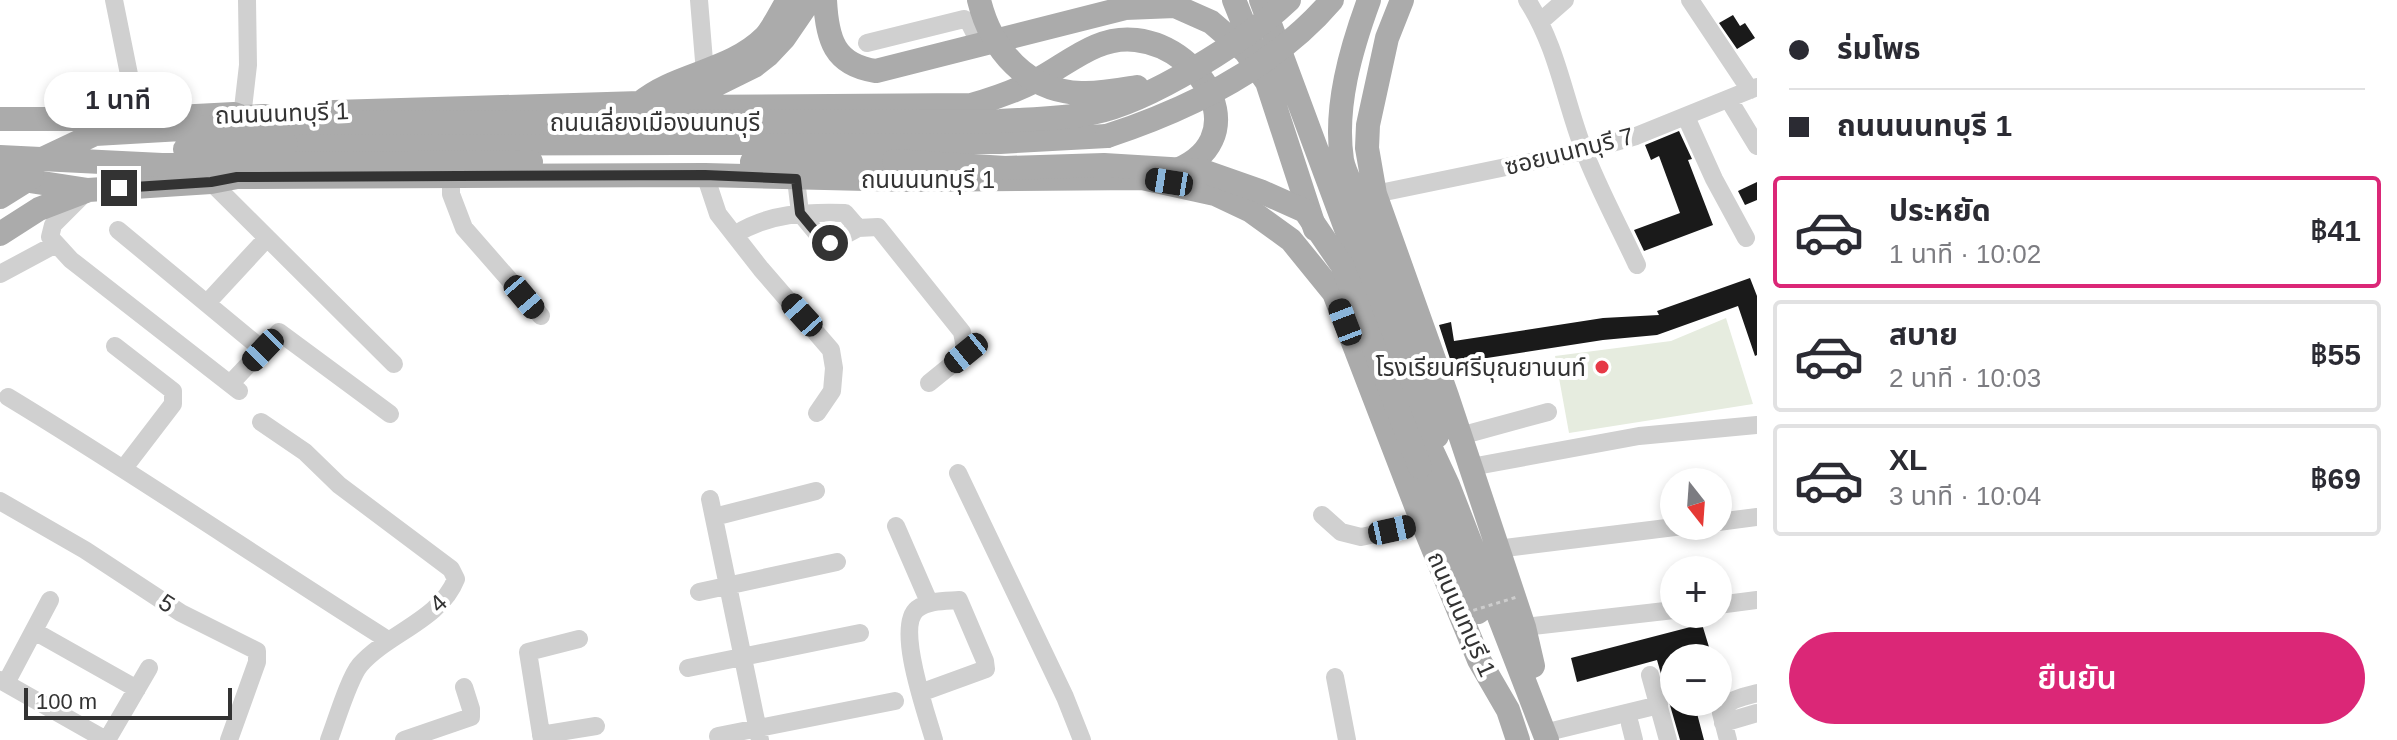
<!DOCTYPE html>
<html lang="th">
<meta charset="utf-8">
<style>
body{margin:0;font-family:Arial,"Noto Sans Thai",sans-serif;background:#f7f7f7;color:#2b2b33;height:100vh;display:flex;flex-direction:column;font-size:30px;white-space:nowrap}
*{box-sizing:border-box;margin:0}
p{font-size:26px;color:#7c7c81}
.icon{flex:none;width:44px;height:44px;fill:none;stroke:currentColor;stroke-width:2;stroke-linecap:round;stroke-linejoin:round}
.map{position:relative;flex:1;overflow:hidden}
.drawer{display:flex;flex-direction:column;background:#fff;width:640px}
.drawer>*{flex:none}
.banner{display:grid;align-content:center;height:176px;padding:0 32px;background:#fff}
.needle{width:52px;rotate:163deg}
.tools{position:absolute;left:1660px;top:468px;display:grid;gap:16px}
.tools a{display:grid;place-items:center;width:72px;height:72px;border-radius:50%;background:#fff;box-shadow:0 4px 12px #0003;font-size:40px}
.scale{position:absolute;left:24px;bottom:20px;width:208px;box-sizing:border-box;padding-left:8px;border:4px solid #333;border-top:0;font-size:22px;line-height:28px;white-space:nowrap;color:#333;-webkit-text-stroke:6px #fff;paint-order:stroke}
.end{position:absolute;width:36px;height:36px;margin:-18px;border:10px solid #333;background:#fff;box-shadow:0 0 0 4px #fff}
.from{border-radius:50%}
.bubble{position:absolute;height:56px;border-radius:28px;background:#fff;box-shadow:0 4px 12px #0003;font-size:26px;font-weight:600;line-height:56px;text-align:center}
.car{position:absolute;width:24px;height:48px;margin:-24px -12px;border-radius:10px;box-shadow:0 0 6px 2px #0007;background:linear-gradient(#222 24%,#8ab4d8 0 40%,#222 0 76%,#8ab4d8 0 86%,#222 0)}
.banner b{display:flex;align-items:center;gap:28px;height:76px;font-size:30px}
.banner b+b{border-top:2px solid #e1e1e2}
.banner i{width:20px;height:20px;background:#2b2b33}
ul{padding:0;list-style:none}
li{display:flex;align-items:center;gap:24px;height:112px;margin:0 16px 12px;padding:0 16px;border:4px solid #e1e1e2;border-radius:8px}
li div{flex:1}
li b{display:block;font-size:30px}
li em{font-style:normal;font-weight:600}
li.selected{border-color:#db2777}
li>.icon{width:72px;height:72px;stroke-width:1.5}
.button{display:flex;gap:16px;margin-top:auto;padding:16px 32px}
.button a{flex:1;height:92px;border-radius:48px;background:#db2777;color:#fff;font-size:32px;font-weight:600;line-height:92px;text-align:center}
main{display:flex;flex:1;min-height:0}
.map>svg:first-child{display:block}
.green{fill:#e6ecdf}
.building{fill:#1a1a1a}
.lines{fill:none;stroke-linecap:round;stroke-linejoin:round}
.minor{stroke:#d0d0d0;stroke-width:18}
.major{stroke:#ababab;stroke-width:24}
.path-bridge{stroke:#cdcdcd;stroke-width:3;stroke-dasharray:4 4;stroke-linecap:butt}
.major-bridge{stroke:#ababab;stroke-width:24}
.route{stroke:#333;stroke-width:10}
.poi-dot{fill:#e63946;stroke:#fff;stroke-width:3}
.labels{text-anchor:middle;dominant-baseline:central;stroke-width:8;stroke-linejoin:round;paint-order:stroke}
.street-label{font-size:24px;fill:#333;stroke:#fff}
.poi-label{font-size:24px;fill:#333;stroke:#fff;text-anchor:end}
</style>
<main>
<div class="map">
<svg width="1757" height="740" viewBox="0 0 1757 740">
<rect width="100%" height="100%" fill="#fff"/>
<path class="green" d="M1726,318L1753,404L1569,433L1555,356L1671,341Z"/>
<path class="building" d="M1733,15L1740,26L1745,23L1755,38L1737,49L1719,23Z
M1679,131L1692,159L1688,160L1713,225L1644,251L1634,230L1680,213L1659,156L1651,160L1645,145Z
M1757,182V200L1745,205L1738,191Z
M1750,278L1757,296V355L1755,356L1738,306L1657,335L1603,340L1461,362H1451L1439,325L1451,322L1454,341L1603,318L1659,315L1657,311Z
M1702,624L1709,647L1674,656V702H1694L1704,740H1680L1657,660L1577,682L1571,658Z"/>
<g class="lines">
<path class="minor" d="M114,0L138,119
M699,0L705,73
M1527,0C1557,46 1564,98 1583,148C1598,188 1619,226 1637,265
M1690,0L1750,90
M1541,21L1565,0
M867,43L964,19L969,22L981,46
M1729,100L1757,146
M242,117L248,65L247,0
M1686,117L1714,179L1746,238
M705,175L718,214L761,269L831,350L834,368L832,391L817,413
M451,176V194L464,228L541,316
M796,179L800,213L824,242L830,243L858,228L878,227L962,332L966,353L929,383
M211,182L394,364
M1375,194L1584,151L1636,136L1757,87
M80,198L53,225L50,237L71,260L239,391
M118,230L263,350
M736,234C769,213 806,212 845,213L858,228
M0,274L56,244
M207,303L267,238
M115,346L173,391V404L124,468
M231,383L279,332L390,414
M8,397C137,475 261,560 388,640
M261,422L305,452L339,485L451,569L456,579C440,620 388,633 360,665C349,678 336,722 329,740
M1460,436L1548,412
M1471,467L1639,436L1757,425
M958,473L1065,697L1082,740
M710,499L760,740
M0,501L85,550L181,613L257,651V662L229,740
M1322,515L1341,532L1361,537L1423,524
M714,517L816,491
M1718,522L1757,517
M896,526L929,602
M1497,549L1683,526
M699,592L837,562
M1718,605L1757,600
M1524,627L1674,610
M34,631L137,689
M688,668L860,633
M1650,675L1668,740
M1335,677L1347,740
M0,680L106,740
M6,683L50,600
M920,693L986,669L985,661L959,600C945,601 929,600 917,609C895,627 927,715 934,740
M1723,723L1757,713
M1630,724L1634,740
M1548,732L1659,705
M541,735L596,726
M718,736L895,701
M107,740L149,668
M404,740L471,717V709L464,687
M542,740L528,652L579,639
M1728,740L1721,713C1729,698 1741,698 1757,693"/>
<path class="major" d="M825,0C827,39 834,65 876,71L1125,8L1175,6L1211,22L1246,52L1267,82
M1234,0L1267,82L1315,229
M1261,0L1414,412L1448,485L1547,740
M1369,0C1351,49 1334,107 1342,160C1345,176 1356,191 1360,206C1366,225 1371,245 1377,264C1396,322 1423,376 1437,436
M1402,0L1387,38L1368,125L1367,148L1375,194L1447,396L1524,627L1533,666
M640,103C676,73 730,72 765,37C774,27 781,11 788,0
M673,107L971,105C993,99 1015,91 1035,81C1067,65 1096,35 1136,40C1206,48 1256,142 1172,172
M334,112L640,103L671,107L754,66L768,55L784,38L810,0
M0,119H138L234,114L242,117L265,116
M286,144L1000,142L1107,136
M752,162L915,161
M10,178L88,190L211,182L237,177L705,175L908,180L1142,178L1215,194L1251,211L1291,240L1334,293L1423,524L1479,660L1508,710L1518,740
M0,234L39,209L86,191
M1420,467L1478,612"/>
<path class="path-bridge" d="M1458,615L1517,597"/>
<path class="major-bridge" d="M979,0C991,50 1027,91 1081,93C1099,94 1119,90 1137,87
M1107,136C1189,109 1275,67 1332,0
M185,149L286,144
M0,157L162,165L531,162
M894,161L1005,168L1104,165L1203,171L1260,191L1305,211L1342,265L1420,467
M0,179L95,134L287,123L1000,121C1031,119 1062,119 1092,113C1149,102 1247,40 1289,0
M0,197L32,177"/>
</g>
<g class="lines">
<path class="route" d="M119,188L211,182L237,177L705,175L796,179L800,213L824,242L830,243"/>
</g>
<circle class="poi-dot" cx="1602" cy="367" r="8"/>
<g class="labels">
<g class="street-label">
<text transform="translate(282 113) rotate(-2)">ถนนนนทบุรี 1</text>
<text x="655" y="122">ถนนเลี่ยงเมืองนนทบุรี</text>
<text transform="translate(1569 151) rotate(-14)">ซอยนนทบุรี 7</text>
<text x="928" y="179">ถนนนนทบุรี 1</text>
<text transform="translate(167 603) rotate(33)">5</text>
<text transform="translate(438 603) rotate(-43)">4</text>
<text transform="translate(1462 614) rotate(66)">ถนนนนทบุรี 1</text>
</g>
<g class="poi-label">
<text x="1586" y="367">โรงเรียนศรีบุณยานนท์</text>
</g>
</g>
</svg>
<div class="tools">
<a><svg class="needle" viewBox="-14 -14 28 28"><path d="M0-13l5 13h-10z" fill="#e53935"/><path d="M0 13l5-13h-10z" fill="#7c7c81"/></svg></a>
<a>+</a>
<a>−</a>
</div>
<div class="scale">100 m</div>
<i class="end from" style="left:830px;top:243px"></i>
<i class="end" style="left:119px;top:188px"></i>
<div class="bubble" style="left:44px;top:72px;width:148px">1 นาที</div>
<i class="car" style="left:1169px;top:182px;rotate:279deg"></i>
<i class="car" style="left:524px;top:297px;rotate:140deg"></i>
<i class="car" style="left:802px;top:315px;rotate:318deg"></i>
<i class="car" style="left:1345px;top:322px;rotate:339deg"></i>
<i class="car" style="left:263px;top:350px;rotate:224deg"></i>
<i class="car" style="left:966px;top:353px;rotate:231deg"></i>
<i class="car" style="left:1392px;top:530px;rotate:78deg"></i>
</div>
<section class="drawer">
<div class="banner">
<b><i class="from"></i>ร่มโพธ</b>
<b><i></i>ถนนนนทบุรี 1</b>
</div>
<ul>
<li class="selected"><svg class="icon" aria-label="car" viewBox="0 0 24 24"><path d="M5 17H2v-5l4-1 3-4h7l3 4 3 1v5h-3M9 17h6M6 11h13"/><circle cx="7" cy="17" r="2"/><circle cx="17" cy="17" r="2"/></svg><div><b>ประหยัด</b><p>1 นาที · 10:02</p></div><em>฿41</em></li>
<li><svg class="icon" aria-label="car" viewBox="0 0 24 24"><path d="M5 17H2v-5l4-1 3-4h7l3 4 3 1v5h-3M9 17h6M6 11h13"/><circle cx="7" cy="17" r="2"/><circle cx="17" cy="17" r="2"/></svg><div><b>สบาย</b><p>2 นาที · 10:03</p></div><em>฿55</em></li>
<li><svg class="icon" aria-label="car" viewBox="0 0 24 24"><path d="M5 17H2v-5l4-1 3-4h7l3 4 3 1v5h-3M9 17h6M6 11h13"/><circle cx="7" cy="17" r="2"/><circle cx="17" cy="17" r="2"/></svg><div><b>XL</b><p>3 นาที · 10:04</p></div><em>฿69</em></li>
</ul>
<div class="button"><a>ยืนยัน</a></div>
</section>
</main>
